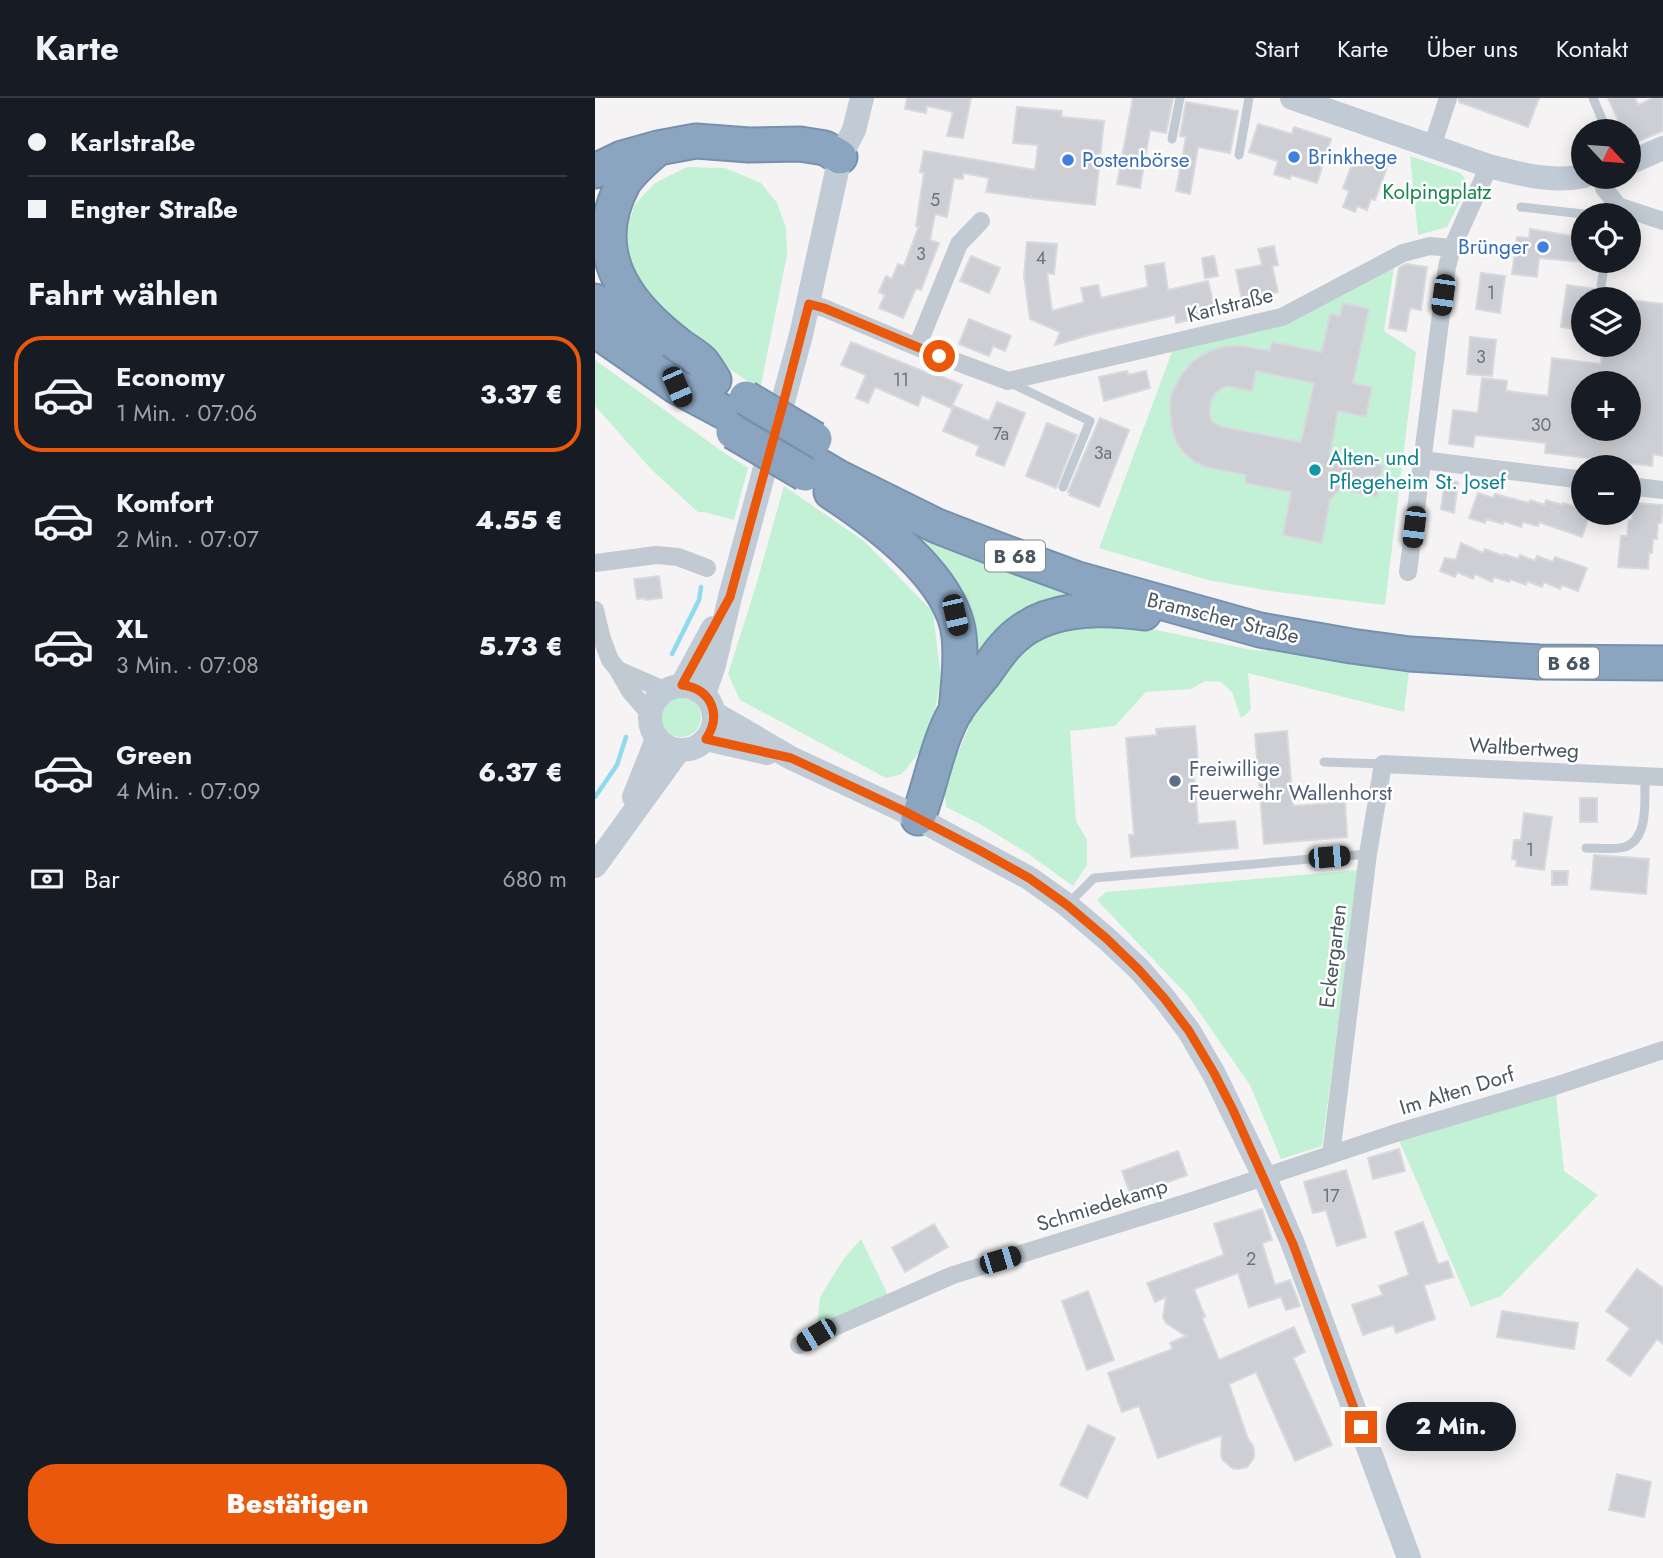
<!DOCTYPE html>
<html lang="de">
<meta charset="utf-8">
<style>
body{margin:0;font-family:Jost,sans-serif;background:#20242c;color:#f1f3f6;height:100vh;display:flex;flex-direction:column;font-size:26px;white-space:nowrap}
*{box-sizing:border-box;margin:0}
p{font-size:23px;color:#9ea1a6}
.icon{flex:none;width:38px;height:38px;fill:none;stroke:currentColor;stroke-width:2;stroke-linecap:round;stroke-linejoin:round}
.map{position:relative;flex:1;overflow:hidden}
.side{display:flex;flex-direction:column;background:#171b24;width:595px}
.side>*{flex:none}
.top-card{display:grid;align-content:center;height:154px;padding:0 28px;background:#171b24}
.needle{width:46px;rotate:116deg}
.controls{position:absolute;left:976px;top:21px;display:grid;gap:14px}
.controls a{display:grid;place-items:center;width:70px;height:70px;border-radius:50%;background:#171b24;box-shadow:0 4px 18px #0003;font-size:35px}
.end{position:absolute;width:32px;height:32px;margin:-16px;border:9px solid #ea580c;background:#fff;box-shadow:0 0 0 4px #fff}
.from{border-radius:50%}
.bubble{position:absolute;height:49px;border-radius:24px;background:#171b24;box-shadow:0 4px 18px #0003;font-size:23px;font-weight:800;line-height:49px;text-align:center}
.car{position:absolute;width:21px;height:42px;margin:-21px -10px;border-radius:9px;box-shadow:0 0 5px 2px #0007;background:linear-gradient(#222 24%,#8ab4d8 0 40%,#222 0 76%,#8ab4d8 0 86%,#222 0)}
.top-card b{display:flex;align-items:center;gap:24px;height:66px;font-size:26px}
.top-card b+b{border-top:2px solid #363941}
.top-card i{width:18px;height:18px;background:#f1f3f6}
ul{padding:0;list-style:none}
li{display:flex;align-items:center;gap:21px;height:116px;margin:0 14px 10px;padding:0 14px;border:4px solid transparent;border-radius:28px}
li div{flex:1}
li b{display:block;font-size:26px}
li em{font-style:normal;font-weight:800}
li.selected{border-color:#ea580c}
li>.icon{width:63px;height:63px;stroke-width:1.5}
h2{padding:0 28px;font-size:32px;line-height:84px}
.pay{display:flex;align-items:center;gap:18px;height:77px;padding:0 28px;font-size:26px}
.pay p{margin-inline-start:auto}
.cta{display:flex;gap:14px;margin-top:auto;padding:14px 28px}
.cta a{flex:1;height:80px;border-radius:28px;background:#ea580c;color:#fff;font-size:28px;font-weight:800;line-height:80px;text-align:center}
header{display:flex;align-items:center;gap:42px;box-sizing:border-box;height:98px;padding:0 35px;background:#171b24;border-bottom:2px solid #363941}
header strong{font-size:33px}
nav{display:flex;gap:38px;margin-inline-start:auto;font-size:24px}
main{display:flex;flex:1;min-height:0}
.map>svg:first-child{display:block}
.green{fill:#c3f1d5}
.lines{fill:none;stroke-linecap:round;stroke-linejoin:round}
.stream{stroke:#90daee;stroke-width:4.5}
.building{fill:#cdcfd5;stroke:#d7d9de;stroke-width:2;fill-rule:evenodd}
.highway-casing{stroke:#7690ad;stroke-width:37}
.lane{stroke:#c1cad2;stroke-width:9}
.street{stroke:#c1cad2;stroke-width:18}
.secondary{stroke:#c1cbd6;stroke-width:24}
.highway{stroke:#8ba5c1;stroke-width:33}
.highway-bridge-casing{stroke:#7690ad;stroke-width:37;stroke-linecap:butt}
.highway-bridge{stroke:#8ba5c1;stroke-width:33}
.route{stroke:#ea580c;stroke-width:9}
.shop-dot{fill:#3f7fe0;stroke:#fff;stroke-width:2.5}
.culture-dot{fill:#0f9aa8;stroke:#fff;stroke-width:2.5}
.service-dot{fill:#5c6f8a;stroke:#fff;stroke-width:2.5}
.labels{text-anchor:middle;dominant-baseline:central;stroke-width:5;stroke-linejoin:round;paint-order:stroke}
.number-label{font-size:18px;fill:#6b747e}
.shield{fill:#fff;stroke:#808990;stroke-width:2}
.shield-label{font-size:19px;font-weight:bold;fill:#4a5661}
.shop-label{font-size:21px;fill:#366cbe;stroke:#fff;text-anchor:start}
.park-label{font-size:21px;fill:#17864f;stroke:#fff}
.street-label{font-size:21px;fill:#4a5661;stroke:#fff}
.culture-label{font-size:21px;fill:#0d838f;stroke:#fff;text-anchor:start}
.service-label{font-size:21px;fill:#4e5e75;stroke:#fff;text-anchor:start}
</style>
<header>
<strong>Karte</strong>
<nav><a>Start</a><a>Karte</a><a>Über uns</a><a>Kontakt</a></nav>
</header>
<main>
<section class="side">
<div class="top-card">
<b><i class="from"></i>Karlstraße</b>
<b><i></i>Engter Straße</b>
</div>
<h2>Fahrt wählen</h2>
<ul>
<li class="selected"><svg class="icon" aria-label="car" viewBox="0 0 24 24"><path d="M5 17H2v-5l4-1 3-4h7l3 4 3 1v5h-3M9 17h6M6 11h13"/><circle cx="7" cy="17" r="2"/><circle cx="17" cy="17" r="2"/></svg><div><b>Economy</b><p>1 Min. · 07:06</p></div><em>3.37 €</em></li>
<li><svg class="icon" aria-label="car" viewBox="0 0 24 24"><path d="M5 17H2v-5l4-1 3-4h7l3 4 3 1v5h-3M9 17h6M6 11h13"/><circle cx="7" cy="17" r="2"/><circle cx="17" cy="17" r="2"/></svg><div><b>Komfort</b><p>2 Min. · 07:07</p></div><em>4.55 €</em></li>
<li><svg class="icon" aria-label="car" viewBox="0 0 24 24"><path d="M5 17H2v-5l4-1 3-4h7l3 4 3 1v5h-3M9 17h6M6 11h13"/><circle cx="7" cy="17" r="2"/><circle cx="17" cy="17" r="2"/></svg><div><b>XL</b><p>3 Min. · 07:08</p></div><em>5.73 €</em></li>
<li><svg class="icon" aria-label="car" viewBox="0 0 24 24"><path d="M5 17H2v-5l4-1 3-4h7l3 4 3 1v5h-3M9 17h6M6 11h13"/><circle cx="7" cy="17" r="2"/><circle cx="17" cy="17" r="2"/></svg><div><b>Green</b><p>4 Min. · 07:09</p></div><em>6.37 €</em></li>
</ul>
<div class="pay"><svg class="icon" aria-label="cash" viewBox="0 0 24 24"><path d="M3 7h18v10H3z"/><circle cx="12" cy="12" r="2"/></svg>Bar<p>680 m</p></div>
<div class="cta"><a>Bestätigen</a></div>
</section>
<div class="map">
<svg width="1068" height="1460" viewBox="0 0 1068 1460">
<rect width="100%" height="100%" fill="#f5f3f3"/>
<path class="green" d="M815,58L865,75C870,80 872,83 871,91L852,129L823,137Z
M92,69L130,70L166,85L182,105L191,130L192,157L165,292L82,234L34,174L30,137L40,106L60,85Z
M799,169L789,233L821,254L790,507L682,494L613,482L504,450L577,254Z
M0,262L128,354L153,370L139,422L109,414H103L56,371L0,308Z
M189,388L269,443L338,514L346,581L339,617L326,652L307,676L291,680L145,602L133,576L160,491Z
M327,428L536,506L481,505L370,590L374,553L301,430Z
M503,525L552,530L657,552L677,553L814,574L809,614L653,575L656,612L646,620L637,594L626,584L610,583L596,591L551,594L520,628L475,633L481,723L492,742V767L478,788L432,755L385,726L351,709L348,685L356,652L363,655L381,612L426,550L462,531Z
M66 619a20 20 0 1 1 40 0a20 20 0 1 1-40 0Z
M763,772L727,1048L686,1061L655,987L593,898L502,802L511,794Z
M960,988L969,1073L1003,1097L906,1198L876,1209L801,1035Z
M266,1141L297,1205L221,1237L225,1199L248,1162Z"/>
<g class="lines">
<path class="stream" d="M77,556L104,502L106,489
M0,699L22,667L31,639"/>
</g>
<path class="building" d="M312,0H376L368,40L352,38L358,14L332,8L331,15L310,11Z
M538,0H578L571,35L555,32L545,90L522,86Z
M864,0H944L933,29L864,4Z
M1013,0H1040L1043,7L1058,0H1068V33L1034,47V33H1028Z
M591,4L643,13L635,55L603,49L595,96L581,93L591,39L585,38Z
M422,9L467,13L466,19L509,23L500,107L436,100V97L435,100L391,94L394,80L368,75V81L359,80L352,119L340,116L335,142L344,145L326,192L321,190L308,220L284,210L290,197L284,194L291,178L297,181L303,166L309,168L324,128H321L329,75L325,74L329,53L440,72L443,47L418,45Z
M663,26L697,36L699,29L736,41L722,85L696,77L695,81L679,76L683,63L654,54Z
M760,59L777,66L779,61L793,66L780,102L776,101L772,112L762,108L760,114L748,109L754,93L748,90Z
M935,131L989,140V164L944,160L942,179L917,176L922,139L934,140Z
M432,144L462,146L459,176L452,175L457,213L489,204L486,190L503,187L506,200L553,189L550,168L569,165L573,192L613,183L621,216L581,225L580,217L498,236L460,247L465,234L435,221L429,178Z
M679,148L683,167L677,168L683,194L647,202L641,172L667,167L663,151Z
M376,158L405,170L394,195L365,183Z
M619,158L623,178L610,180L607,160Z
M811,166L832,169L826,212L815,210L811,233L794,230L804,170Z
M886,175L910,178L905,215L881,211Z
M972,187L1000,191L1006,195L1011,192L1019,194L1018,201H989V232L966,229Z
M1034,202L1068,206V358L1058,356L1057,368L950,355L951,345L880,337L878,349L854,346L858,312L883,315L887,280L912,283L911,293L953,298L957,260L1006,266L1008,247H1034ZM989,285H1034V331H989Z
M748,205L774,211L758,285L777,289L771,319L743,313L735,356L788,367L782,399L745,391L735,402L727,445L688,437L696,394L650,385L651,377L611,369L600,364L590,356L581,344L577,330L575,312L576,297L586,277L598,263L615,253L631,248H648L675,253L677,244L727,254L735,216L745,218ZM661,273L719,285L706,344L628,329L617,324L615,316V305L620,296L626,291L632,288L657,293Z
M374,221L416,238L410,253L398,248L394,258L364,246Z
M875,239L901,242L897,278L872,276Z
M256,244L340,278L341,276L367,287L356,310L327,297L323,308L280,289L273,305L261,300L271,277L246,267Z
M532,273L533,277L551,273L555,290L509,303L504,279Z
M402,304L430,315L409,368L381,357L384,348L348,333L359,308L394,323Z
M505,320L534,332L504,409L474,397L475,395L473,394Z
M452,325L482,337L461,390L431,378Z
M850,382L863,384L859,415L846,411Z
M883,395L898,400L900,396L934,405L935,402L950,407L951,402L967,407L968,405L989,411V415H995L987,439L944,424L943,428L928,424L926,429L909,423L908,426L891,421L890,425L874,420Z
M1039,405L1068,407L1066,425H1063L1062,441H1058L1057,455H1054L1053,471L1023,469L1026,438H1032L1034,422L1037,423Z
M866,445L888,455L890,451L908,458L909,456L923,461L925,457L940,463L942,458L958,464L960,459L992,470L983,493L967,487L965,491L949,484L947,489L932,483L931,487L915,481L914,484L899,479L897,484L880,476L878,481L862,474L860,479L845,473L850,460L861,462Z
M64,478L67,500L50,502L49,500L42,501L39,481Z
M600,628L603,663L598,664L603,726L640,723L643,750L536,759L534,737H539L531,640L562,637L561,631Z
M692,633L698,708L750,704L752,739L669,746L660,636Z
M985,700H1002V724H985Z
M929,715L957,719L949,772L921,768L922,762L917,761L919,742H926Z
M999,757L1054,761L1051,796L996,791Z
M957,773H973L972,787H957Z
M804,1051L810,1073L778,1081L773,1060Z
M583,1053L592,1077L536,1098L527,1073Z
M751,1072L771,1139L742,1148L731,1112L718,1115L709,1084Z
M667,1111L677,1142L667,1145L680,1187L695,1182L705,1208L691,1212L686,1199L654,1209L643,1175L599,1191L610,1219L607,1220L624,1262L699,1229L710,1254L698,1260L737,1347L700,1363L661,1274L634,1286L653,1341L658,1348L659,1353V1360L652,1369L643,1371L637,1370L628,1362L626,1357L627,1337L563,1360L544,1308L527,1314L513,1275L578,1251L575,1245L591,1238L571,1225L568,1219L571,1199L560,1204L552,1185L629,1157L619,1126Z
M828,1124L843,1166L853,1163L858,1179L829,1187L840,1221L801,1235L798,1227L768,1237L757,1207L788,1197L784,1188L814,1177L800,1134Z
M339,1126L353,1149L310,1174L297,1150Z
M1042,1171L1068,1190V1246L1062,1241L1035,1278L1012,1262L1035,1230L1011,1213Z
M493,1193L519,1262L492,1272L467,1203Z
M907,1213L983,1225L979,1251L902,1239Z
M493,1327L520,1340L492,1400L465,1387Z
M1022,1376L1056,1384L1049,1419L1014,1412Z"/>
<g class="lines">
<defs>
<path id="highway" d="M63,50C51,60 38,71 29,84C0,137 15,183 56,223C65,232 75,240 85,248C92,253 101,258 107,264C111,269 115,276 119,282
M0,73L27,60L63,50L101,43L154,47L205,46L230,50L245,59
M0,203L58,244
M0,232L82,289L142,321
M214,362L243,379L342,428L404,452L483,481L665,532L756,548L815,556L944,564L1068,565
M236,394C282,424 358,480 364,538C367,563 363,589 361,613
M323,720C336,686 342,646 360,614C368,600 380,588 390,575C397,565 404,554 413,545C447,508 504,509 549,515"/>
</defs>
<use href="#highway" class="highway-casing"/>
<path class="lane" d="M998,0L1012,33
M577,41L585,0
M644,57L654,0
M926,109L997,117
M1006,188L1010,163
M416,285L495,323L468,389
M729,664L788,666
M991,750C1001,750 1021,752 1030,749C1055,740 1049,700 1050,678
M473,806L499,780L773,756"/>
<path class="street" d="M837,49L853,0
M1006,79L1009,90L1023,108L1068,123
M214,206L229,210L322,249L413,283L687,219L808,155L835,148L857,150
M322,249L364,146L386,123
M827,362L989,382
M1034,388L1068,392
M0,465L61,457L83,459L112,470
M813,474L852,169L857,150L894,68
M0,512L7,541L15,562L23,572L35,593L55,616
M23,572L69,592
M736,1057L773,756L788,666L1068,679
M204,1247L221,1237L358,1177L597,1103L801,1035L960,988L1068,952"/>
<path class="secondary" d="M697,0L894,68C925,76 957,85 989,78
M1034,65L1068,50
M87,587L118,530
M55 620a32 32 0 1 1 64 0a32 32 0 1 1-64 0Z
M109,596L119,567L135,499L206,237L245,59L259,32L267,0
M119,615L196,660L305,711L434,780L472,807L511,840L544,871L569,900L594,933L619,976L669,1078L698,1146L814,1460
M111,641L172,655
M39,699L62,641
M0,768L84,652"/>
<use href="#highway" class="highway"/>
<defs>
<path id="highway-bridge" d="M151,300L220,341
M138,334L210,376"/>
</defs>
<use href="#highway-bridge" class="highway-bridge-casing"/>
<use href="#highway-bridge" class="highway-bridge"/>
</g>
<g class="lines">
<path class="route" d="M344,258L229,210L214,206L188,306L135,499L87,587C117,591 127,617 111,641L196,660L305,711L384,752L434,780L472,807L512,841L544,872L569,900L594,933L619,975L638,1012L698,1146L766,1329"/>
</g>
<g class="shop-dot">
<circle cx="699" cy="59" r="7"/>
<circle cx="473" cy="62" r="7"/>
<circle cx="948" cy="149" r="7"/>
</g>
<circle class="culture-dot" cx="720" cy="372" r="7"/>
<circle class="service-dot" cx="580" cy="683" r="7"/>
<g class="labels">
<g class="number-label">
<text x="340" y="102">5</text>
<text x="326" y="156">3</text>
<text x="446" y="160">4</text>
<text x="896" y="195">1</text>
<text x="886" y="259">3</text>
<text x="306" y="282">11</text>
<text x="946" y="327">30</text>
<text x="406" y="336">7a</text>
<text x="508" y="355">3a</text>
<text x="935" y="752">1</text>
<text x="736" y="1098">17</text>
<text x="656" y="1161">2</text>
</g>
<g class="shield">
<rect x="390" y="442.5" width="60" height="31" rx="5"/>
<rect x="944" y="549.5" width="60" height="31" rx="5"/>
</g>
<g class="shield-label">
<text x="420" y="458">B 68</text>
<text x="974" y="565">B 68</text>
</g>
<g class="shop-label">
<text x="713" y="59">Brinkhege</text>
<text x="487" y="62">Postenbörse</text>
<text x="934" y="149" text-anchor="end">Brünger</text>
</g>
<g class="park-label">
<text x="842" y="94">Kolpingplatz</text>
</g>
<g class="street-label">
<text transform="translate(635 207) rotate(-14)">Karlstraße</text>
<text transform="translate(628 520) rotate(14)">Bramscher Straße</text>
<text transform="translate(929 650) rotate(3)">Waltbertweg</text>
<text transform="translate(738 858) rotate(-83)">Eckergarten</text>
<text transform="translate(862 993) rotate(-17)">Im Alten Dorf</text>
<text transform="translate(507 1107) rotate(-17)">Schmiedekamp</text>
</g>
<g class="culture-label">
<text x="734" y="360">Alten- und<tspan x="734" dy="24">Pflegeheim St. Josef</tspan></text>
</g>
<g class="service-label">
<text x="594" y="671">Freiwillige<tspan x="594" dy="24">Feuerwehr Wallenhorst</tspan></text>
</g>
</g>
</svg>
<div class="controls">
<a><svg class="needle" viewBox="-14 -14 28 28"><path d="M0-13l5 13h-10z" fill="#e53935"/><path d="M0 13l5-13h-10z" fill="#9ea1a6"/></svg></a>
<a><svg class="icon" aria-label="locate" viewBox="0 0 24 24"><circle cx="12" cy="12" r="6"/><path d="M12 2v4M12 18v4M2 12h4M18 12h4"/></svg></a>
<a><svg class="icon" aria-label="layers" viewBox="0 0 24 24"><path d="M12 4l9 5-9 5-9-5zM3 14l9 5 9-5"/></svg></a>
<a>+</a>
<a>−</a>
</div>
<i class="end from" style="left:344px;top:258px"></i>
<i class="end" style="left:766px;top:1329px"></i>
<div class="bubble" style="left:791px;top:1304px;width:130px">2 Min.</div>
<i class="car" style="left:848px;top:197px;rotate:188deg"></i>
<i class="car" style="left:82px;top:289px;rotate:156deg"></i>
<i class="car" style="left:819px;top:429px;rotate:187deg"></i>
<i class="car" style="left:360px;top:517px;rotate:167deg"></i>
<i class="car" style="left:734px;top:759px;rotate:85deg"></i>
<i class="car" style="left:405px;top:1162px;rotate:73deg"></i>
<i class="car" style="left:221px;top:1237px;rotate:239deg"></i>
</div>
</main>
